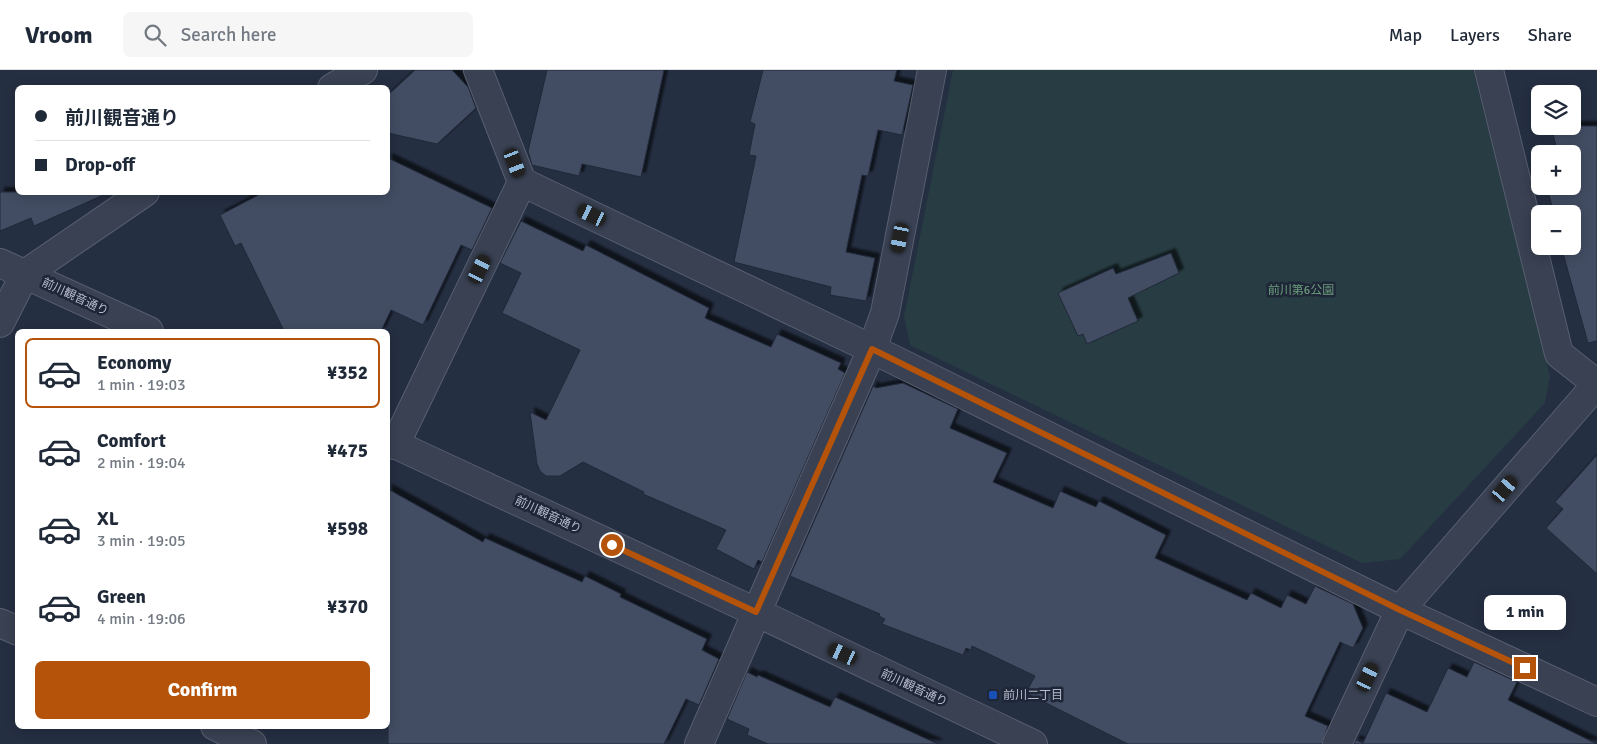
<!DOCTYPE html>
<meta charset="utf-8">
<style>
body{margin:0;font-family:Signika,"Noto Sans JP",sans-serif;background:#f6f6f7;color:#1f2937;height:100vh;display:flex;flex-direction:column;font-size:19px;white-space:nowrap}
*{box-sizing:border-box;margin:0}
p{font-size:16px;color:#747a83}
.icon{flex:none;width:28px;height:28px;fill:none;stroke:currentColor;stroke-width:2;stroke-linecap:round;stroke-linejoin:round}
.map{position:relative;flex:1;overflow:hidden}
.drawer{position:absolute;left:15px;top:259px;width:375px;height:400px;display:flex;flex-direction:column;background:#fff;border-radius:8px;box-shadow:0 2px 12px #0003}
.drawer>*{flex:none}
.top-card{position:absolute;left:15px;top:15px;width:375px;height:110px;border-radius:8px;box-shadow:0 2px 12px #0003;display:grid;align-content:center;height:110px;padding:0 20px;background:#fff}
.fabs{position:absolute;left:1531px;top:15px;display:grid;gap:10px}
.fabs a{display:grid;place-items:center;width:50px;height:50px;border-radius:8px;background:#fff;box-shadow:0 2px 12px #0003;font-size:25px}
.end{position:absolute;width:22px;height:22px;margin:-11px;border:6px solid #b45309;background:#fff;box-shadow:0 0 0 2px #fff}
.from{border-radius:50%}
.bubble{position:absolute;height:35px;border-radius:8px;background:#fff;box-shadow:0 2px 12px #0003;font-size:16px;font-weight:700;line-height:35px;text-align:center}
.car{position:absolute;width:15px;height:30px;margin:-15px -8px;border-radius:6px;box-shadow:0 0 4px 1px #0007;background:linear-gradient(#222 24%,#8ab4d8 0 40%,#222 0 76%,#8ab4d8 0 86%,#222 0)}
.top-card b{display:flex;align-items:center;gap:18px;height:48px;font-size:19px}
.top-card b+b{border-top:1px solid #e0e1e3}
.top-card i{width:12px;height:12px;background:#1f2937}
ul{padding:9px 0 0;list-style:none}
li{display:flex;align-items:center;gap:15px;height:70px;margin:0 10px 8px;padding:0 10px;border:2px solid transparent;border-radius:8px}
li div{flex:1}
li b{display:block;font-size:19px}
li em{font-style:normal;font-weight:700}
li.active{border-color:#b45309}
li>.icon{width:45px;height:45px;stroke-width:1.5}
.primary-button{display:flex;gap:10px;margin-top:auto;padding:10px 20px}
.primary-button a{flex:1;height:58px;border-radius:8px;background:#b45309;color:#fff;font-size:20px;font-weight:700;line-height:58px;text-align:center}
header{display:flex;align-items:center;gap:30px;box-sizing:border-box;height:70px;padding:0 25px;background:#fff;border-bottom:1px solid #e0e1e3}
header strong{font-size:24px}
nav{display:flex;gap:28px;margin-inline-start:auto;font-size:18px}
.search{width:350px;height:45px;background:#f6f6f7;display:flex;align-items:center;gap:12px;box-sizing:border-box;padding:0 18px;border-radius:8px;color:#747a83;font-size:19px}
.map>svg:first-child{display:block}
.green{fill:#273d43}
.building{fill:#434e64;stroke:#202839;filter:url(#shadow)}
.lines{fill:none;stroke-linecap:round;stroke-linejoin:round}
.minor-casing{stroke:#575f6f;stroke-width:30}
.tertiary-casing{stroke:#575f6f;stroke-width:30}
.minor{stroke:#394152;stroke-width:28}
.tertiary{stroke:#394152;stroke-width:28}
.route{stroke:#b45309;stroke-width:6}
.transit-dot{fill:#1a4fb4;stroke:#1e2637;stroke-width:2}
.labels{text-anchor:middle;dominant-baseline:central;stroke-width:5;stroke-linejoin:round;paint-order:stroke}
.park-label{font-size:12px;fill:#6c9e7c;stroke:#1e2637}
.street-label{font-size:12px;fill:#b6bccc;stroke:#1e2637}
.poi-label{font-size:12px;fill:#b6bccc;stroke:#1e2637;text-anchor:start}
</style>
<header>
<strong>Vroom</strong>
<div class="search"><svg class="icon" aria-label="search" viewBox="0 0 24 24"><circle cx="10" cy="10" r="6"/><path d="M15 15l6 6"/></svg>Search here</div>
<nav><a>Map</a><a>Layers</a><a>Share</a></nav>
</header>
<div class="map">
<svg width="1597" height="674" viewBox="0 0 1597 674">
<defs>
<filter id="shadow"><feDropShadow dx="4.5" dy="-4.5" stdDeviation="1" flood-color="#0009"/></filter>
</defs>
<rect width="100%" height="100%" fill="#252f42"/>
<path class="green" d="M953,0H1473L1550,306L1545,333L1400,489L1362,493L910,275L904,247Z"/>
<path class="building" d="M415,0H452L468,17L476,38L437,74L388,63V25Z
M547,0H664L641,107L582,94L579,106L532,95L528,81Z
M763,0H897L894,11L913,15L902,65L878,60L868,106L862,105L846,182L875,188L866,231L830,225L831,217L734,192L756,86L749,85L755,54L750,52Z
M1551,56H1597V271L1588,273L1561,176H1572V144H1554L1548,121L1572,116V84H1558Z
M388,88L492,138L472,180L461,175L423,255L391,240L381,261H284L241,173L235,176L220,145L264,122H388Z
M0,122H110L34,156L31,148L0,161Z
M521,151L583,181L586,175L709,238L705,248L771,277L777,264L841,293L838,299L845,303L762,492L758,490L754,499L716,479L726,460L643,424L644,422L583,392L560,406H546L540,401L537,394L530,342L546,350L580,280L502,243L521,203L500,193Z
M1171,183L1179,203L1128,228L1138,251L1087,274L1083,264L1078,266L1058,223L1113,198L1116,204Z
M903,313L958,339L950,358L1007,383L993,412L1053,438L1060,421L1096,437L1099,431L1166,465L1155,488L1247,530L1251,523L1281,538L1287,525L1306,534L1315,516L1353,534L1363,558L1353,578L1340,572L1305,646L1328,656L1322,674H1128L1026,623L1035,606L972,576L971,580L966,578L963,585L882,554L885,549L879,546L880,544L790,506L873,316L876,318Z
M1597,385V504L1546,458L1563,439L1555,432Z
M388,419L483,472L485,468L582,512L585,506L621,524L620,527L707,569L702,580L719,589L699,635L686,629L664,674H388Z
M1474,592L1517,612L1508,630L1597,674H1354L1356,670L1363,673L1386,623L1427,642L1448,598L1467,607Z
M747,602L757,607L758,605L830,637L835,627L938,674H768L747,665L749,659L727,649Z"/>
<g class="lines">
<defs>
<path id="minor" d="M1489,0L1559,284L1597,314
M332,18L363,0
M522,112L872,279L1400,540L1597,632
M0,253L25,204L145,122
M395,375L522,112L478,0
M0,553L18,561
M215,656L252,674
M699,674L872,279L885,243L932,0
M1337,674L1400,540L1597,314"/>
<path id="tertiary" d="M0,193L149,261
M388,371L756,542L1033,674"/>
</defs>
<use href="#minor" class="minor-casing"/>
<use href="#tertiary" class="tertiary-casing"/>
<use href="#minor" class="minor"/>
<use href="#tertiary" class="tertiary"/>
</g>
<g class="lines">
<path class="route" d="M612,475L756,542L872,279L1400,540L1525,598"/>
</g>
<rect class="transit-dot" x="988" y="620" width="10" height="10" rx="2.5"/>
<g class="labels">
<g class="park-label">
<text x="1301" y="220">前川第6公園</text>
</g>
<g class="street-label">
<text transform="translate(75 227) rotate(25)">前川観音通り</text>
<text transform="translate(548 445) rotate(25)">前川観音通り</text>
<text transform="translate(914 618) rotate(25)">前川観音通り</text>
</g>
<g class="poi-label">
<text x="1003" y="625">前川二丁目</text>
</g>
</g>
</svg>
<div class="fabs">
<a><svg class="icon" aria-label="layers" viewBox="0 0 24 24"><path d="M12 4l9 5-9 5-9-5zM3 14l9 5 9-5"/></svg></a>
<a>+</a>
<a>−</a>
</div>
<i class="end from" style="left:612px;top:475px"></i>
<i class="end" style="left:1525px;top:598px"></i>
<div class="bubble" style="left:1484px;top:525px;width:82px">1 min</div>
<i class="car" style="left:515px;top:93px;rotate:159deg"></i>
<i class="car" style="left:592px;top:145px;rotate:296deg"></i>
<i class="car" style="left:900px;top:168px;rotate:191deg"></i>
<i class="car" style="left:480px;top:199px;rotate:26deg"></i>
<i class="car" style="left:1505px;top:419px;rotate:41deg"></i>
<i class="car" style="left:843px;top:584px;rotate:295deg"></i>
<i class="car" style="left:1368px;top:607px;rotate:25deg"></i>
<div class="top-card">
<b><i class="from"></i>前川観音通り</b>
<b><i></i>Drop-off</b>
</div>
<section class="drawer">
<ul>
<li class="active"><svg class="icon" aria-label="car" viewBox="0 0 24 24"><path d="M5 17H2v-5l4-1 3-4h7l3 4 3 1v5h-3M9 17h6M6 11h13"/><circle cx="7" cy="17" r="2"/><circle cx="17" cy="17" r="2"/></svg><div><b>Economy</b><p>1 min · 19:03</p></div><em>¥352</em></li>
<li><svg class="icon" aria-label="car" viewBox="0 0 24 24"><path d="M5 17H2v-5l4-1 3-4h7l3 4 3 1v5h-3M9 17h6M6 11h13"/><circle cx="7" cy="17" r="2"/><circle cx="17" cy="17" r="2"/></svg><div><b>Comfort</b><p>2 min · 19:04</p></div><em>¥475</em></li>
<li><svg class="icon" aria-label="car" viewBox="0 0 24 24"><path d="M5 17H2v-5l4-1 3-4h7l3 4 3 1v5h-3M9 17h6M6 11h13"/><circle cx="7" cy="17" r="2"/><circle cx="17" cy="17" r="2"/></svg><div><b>XL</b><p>3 min · 19:05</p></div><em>¥598</em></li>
<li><svg class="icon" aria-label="car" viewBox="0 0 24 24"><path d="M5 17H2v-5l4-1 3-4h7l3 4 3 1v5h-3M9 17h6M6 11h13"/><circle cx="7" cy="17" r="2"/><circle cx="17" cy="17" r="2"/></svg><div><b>Green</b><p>4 min · 19:06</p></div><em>¥370</em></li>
</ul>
<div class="primary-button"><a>Confirm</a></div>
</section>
</div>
